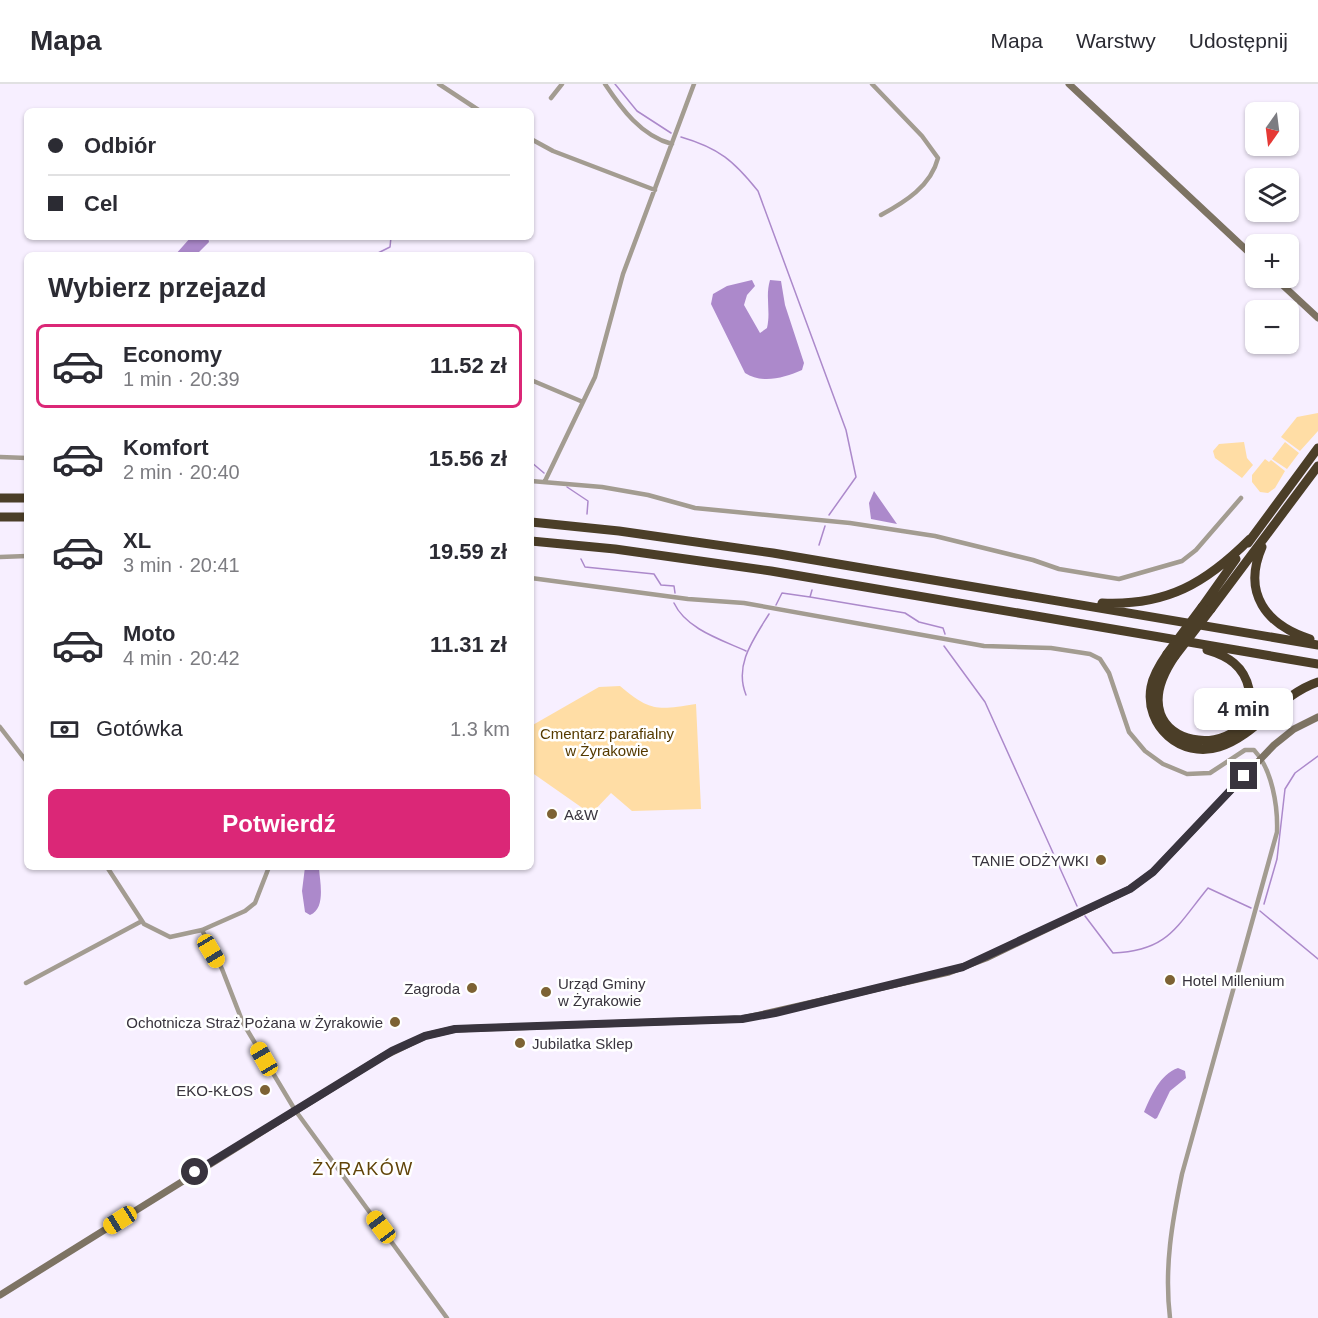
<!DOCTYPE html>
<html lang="pl">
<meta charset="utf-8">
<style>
body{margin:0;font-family:Arial,sans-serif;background:#f2f2f3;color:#2b2b33;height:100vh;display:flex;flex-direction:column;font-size:22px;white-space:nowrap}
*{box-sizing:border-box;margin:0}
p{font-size:20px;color:#7c7c81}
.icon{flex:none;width:33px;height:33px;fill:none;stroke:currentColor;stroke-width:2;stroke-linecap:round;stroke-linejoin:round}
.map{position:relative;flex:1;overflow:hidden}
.panel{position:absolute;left:24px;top:168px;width:510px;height:618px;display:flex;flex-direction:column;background:#fff;border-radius:9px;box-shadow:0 2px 4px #0004}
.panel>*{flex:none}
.guide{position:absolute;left:24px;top:24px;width:510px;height:132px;border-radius:9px;box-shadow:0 2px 4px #0004;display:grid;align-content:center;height:132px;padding:0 24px;background:#fff}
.needle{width:39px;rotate:194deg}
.tools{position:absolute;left:1245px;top:18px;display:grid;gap:12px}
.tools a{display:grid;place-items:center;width:54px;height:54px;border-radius:9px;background:#fff;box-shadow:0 2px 4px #0004;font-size:30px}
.end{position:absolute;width:27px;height:27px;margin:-14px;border:8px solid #39343e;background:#fff;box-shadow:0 0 0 3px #fff}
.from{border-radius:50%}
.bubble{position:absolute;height:42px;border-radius:9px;background:#fff;box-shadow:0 2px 4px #0004;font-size:20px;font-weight:700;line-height:42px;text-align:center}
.car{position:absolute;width:18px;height:36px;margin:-18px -9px;border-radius:8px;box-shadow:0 0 4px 2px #0007;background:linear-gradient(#f5c518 24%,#345 0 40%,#f5c518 0 76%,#345 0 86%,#f5c518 0)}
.guide b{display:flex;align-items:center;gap:21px;height:57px;font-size:22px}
.guide b+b{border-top:2px solid #e1e1e2}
.guide i{width:15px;height:15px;background:#2b2b33}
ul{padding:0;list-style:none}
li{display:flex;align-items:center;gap:18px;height:84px;margin:0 12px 9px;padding:0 12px;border:3px solid transparent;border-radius:9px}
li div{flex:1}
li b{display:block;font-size:22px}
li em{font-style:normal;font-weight:700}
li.current{border-color:#db2777}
li>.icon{width:54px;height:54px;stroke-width:1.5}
h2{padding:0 24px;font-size:27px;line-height:72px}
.pay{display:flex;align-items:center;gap:15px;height:66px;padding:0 24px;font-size:22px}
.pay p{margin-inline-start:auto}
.cta{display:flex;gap:12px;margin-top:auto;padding:12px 24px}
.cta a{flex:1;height:69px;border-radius:9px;background:#db2777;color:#fff;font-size:24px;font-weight:700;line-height:69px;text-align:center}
header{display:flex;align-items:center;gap:36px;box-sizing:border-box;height:84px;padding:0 30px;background:#fff;border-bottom:2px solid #e1e1e2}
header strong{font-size:28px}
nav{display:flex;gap:33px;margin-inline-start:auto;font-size:21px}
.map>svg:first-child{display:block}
.green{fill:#ffdda5}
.water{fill:#ac89cb}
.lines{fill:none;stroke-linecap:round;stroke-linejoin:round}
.stream{stroke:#ac89cb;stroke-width:1.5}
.street{stroke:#a39c91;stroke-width:4.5}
.secondary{stroke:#7d7363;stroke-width:7}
.highway{stroke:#4b3e28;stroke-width:9}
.highway-bridge{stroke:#4b3e28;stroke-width:9}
.route{stroke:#39343e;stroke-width:8}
.poi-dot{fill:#7d6234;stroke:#fff;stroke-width:2}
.labels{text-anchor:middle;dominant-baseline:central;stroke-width:5;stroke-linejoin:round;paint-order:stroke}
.park-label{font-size:15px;fill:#553a00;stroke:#fff}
.poi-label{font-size:15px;fill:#39343e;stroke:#fff;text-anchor:start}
.quarter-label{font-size:18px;letter-spacing:1.5px;fill:#614409;stroke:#fff}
</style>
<header>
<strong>Mapa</strong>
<nav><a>Mapa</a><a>Warstwy</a><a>Udostępnij</a></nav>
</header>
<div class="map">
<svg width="1318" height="1234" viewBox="0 0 1318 1234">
<rect width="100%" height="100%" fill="#f7efff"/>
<path class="green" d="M1318,329V347L1300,367L1281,353L1297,333Z
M1244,358L1247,374L1253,381L1242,394L1215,374L1213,367L1219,360Z
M1285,358L1299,369L1287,385L1272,375Z
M1265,375L1269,378L1271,376L1285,387L1275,404L1268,409L1260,408L1252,398V391Z
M620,602C651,628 657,626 696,620L701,725L632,727L611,709L591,730L531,688V642L599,603Z"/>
<path class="water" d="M191,153H208L209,158L196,171H175Z
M752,196L755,202L747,211L744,221L760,249L767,244C771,227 765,213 770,196L781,197L785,221L804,279L802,286C784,294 762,300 745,289L711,220L713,210L727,202Z
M874,407L897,440L871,435L869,419Z
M305,783L319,784C320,799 326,824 310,831L305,828L302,807Z
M1178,984L1185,987L1186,994L1170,1007L1157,1034L1155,1035L1144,1028C1151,1012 1160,990 1178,984Z"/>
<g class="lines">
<path class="stream" d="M615,0L637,27L671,49
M681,53C719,64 734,77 758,107L846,346L856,393L829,431
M374,171L390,163L391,153
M531,378L544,389
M567,403L588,417L587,430
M819,461L825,442
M581,475L585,483L654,490L661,501L674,502L675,509
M810,513L905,529L919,538L943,544L945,550
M674,519C686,545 722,556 746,567
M776,521L782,509L810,513L812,506
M944,562L985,618L1077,822
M746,611C734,581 753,556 769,530
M1264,820L1277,775L1285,705L1295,689L1318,672
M1260,827L1318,875
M1085,832L1113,869C1168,867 1176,843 1208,804L1251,824"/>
<path class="street" d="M439,0L480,27
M605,0C621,24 641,52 672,60
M872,0L922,52L938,74C931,102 905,118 881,131
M551,14L562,0
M531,55L553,67L655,106
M531,296L583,318
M0,373L27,374
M531,397L602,403L648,411L695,424L850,439L935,452L1033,476L1059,485L1119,495L1182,477L1196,466L1241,414
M545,397L595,293L623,190L694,0
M0,473L27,472
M531,494L688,515L744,519L984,562L1051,564L1090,570L1100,575L1109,589L1129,648L1145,667L1163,680L1187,690L1210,689L1245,666H1254C1272,685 1278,722 1277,748L1182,1090C1172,1138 1164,1184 1170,1234
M0,643L27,678
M107,783L144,840L170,853L202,846L245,827L255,819L269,783
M202,846L222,885L243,939L295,1026L447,1234
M26,899L142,837"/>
<path class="secondary" d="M1069,0L1256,175
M1275,194L1318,234
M0,1211L382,973L425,952L455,945L742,935L949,888L986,874L1130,805L1153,788L1274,661L1294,645L1318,633"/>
<path class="highway" d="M0,414H27
M0,433H27
M531,438L619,447L773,469L1318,561
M531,457L615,465L771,487L1318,580
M1248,459L1318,364
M1262,463C1242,509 1266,541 1310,555
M1102,519C1167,522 1206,499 1250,455
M1202,523L1236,475
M1211,525L1318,382
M1167,570C1160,580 1153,591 1151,603C1144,642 1181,675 1219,663C1257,651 1279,611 1318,598
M1175,572C1108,670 1264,685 1249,605C1244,582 1228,572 1207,566"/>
<path class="highway-bridge" d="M1167,570L1202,523
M1175,572L1211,525"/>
</g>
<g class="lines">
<path class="route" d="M195,1088L392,967L425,952L455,945L481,944L742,935L775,929L963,883L1130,805L1153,788L1244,692"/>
</g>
<g class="poi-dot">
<circle cx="552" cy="730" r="6"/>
<circle cx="1101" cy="776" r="6"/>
<circle cx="1170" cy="896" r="6"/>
<circle cx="472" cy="904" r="6"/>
<circle cx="546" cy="908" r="6"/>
<circle cx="395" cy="938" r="6"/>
<circle cx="520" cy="959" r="6"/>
<circle cx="265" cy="1006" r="6"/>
</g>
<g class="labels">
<g class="park-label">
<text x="607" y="649">Cmentarz parafialny<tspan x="607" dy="17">w Żyrakowie</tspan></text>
</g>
<g class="poi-label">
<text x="564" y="730">A&amp;W</text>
<text x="1089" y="776" text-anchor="end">TANIE ODŻYWKI</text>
<text x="1182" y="896">Hotel Millenium</text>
<text x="558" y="899">Urząd Gminy<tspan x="558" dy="17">w Żyrakowie</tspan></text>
<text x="460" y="904" text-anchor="end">Zagroda</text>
<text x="383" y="938" text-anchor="end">Ochotnicza Straż Pożana w Żyrakowie</text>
<text x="532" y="959">Jubilatka Sklep</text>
<text x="253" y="1006" text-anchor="end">EKO-KŁOS</text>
</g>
<g class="quarter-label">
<text x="363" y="1085">ŻYRAKÓW</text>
</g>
</g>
</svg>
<div class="tools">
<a><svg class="needle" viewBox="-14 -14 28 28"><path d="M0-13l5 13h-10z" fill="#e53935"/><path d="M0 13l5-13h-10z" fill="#7c7c81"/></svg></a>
<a><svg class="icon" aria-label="layers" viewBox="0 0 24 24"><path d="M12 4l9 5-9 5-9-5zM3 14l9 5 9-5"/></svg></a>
<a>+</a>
<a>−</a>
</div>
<i class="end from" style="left:195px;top:1088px"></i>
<i class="end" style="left:1244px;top:692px"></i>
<div class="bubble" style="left:1194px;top:604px;width:99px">4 min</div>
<i class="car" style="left:211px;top:867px;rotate:149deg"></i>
<i class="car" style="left:264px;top:975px;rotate:330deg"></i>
<i class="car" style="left:120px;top:1136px;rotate:238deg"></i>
<i class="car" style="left:381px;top:1143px;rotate:323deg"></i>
<div class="guide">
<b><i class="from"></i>Odbiór</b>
<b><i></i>Cel</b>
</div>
<section class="panel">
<h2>Wybierz przejazd</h2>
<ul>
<li class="current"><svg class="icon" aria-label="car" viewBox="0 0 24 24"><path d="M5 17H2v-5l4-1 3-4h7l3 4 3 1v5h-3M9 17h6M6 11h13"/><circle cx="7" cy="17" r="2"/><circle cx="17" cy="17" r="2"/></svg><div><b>Economy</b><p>1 min · 20:39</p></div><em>11.52 zł</em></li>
<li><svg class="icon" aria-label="car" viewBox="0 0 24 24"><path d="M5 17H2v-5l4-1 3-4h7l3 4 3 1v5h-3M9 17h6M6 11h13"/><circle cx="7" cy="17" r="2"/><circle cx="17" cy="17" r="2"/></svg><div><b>Komfort</b><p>2 min · 20:40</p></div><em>15.56 zł</em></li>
<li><svg class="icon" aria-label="car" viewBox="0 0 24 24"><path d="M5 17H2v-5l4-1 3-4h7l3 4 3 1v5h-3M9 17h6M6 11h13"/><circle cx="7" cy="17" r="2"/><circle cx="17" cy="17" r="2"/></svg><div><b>XL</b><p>3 min · 20:41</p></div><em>19.59 zł</em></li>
<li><svg class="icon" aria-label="car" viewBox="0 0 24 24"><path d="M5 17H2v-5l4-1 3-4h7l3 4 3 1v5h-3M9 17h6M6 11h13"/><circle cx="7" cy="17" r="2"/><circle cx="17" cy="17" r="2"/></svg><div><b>Moto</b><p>4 min · 20:42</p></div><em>11.31 zł</em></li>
</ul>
<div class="pay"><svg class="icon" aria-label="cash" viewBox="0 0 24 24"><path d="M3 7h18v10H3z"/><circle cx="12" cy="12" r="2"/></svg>Gotówka<p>1.3 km</p></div>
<div class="cta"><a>Potwierdź</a></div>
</section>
</div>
